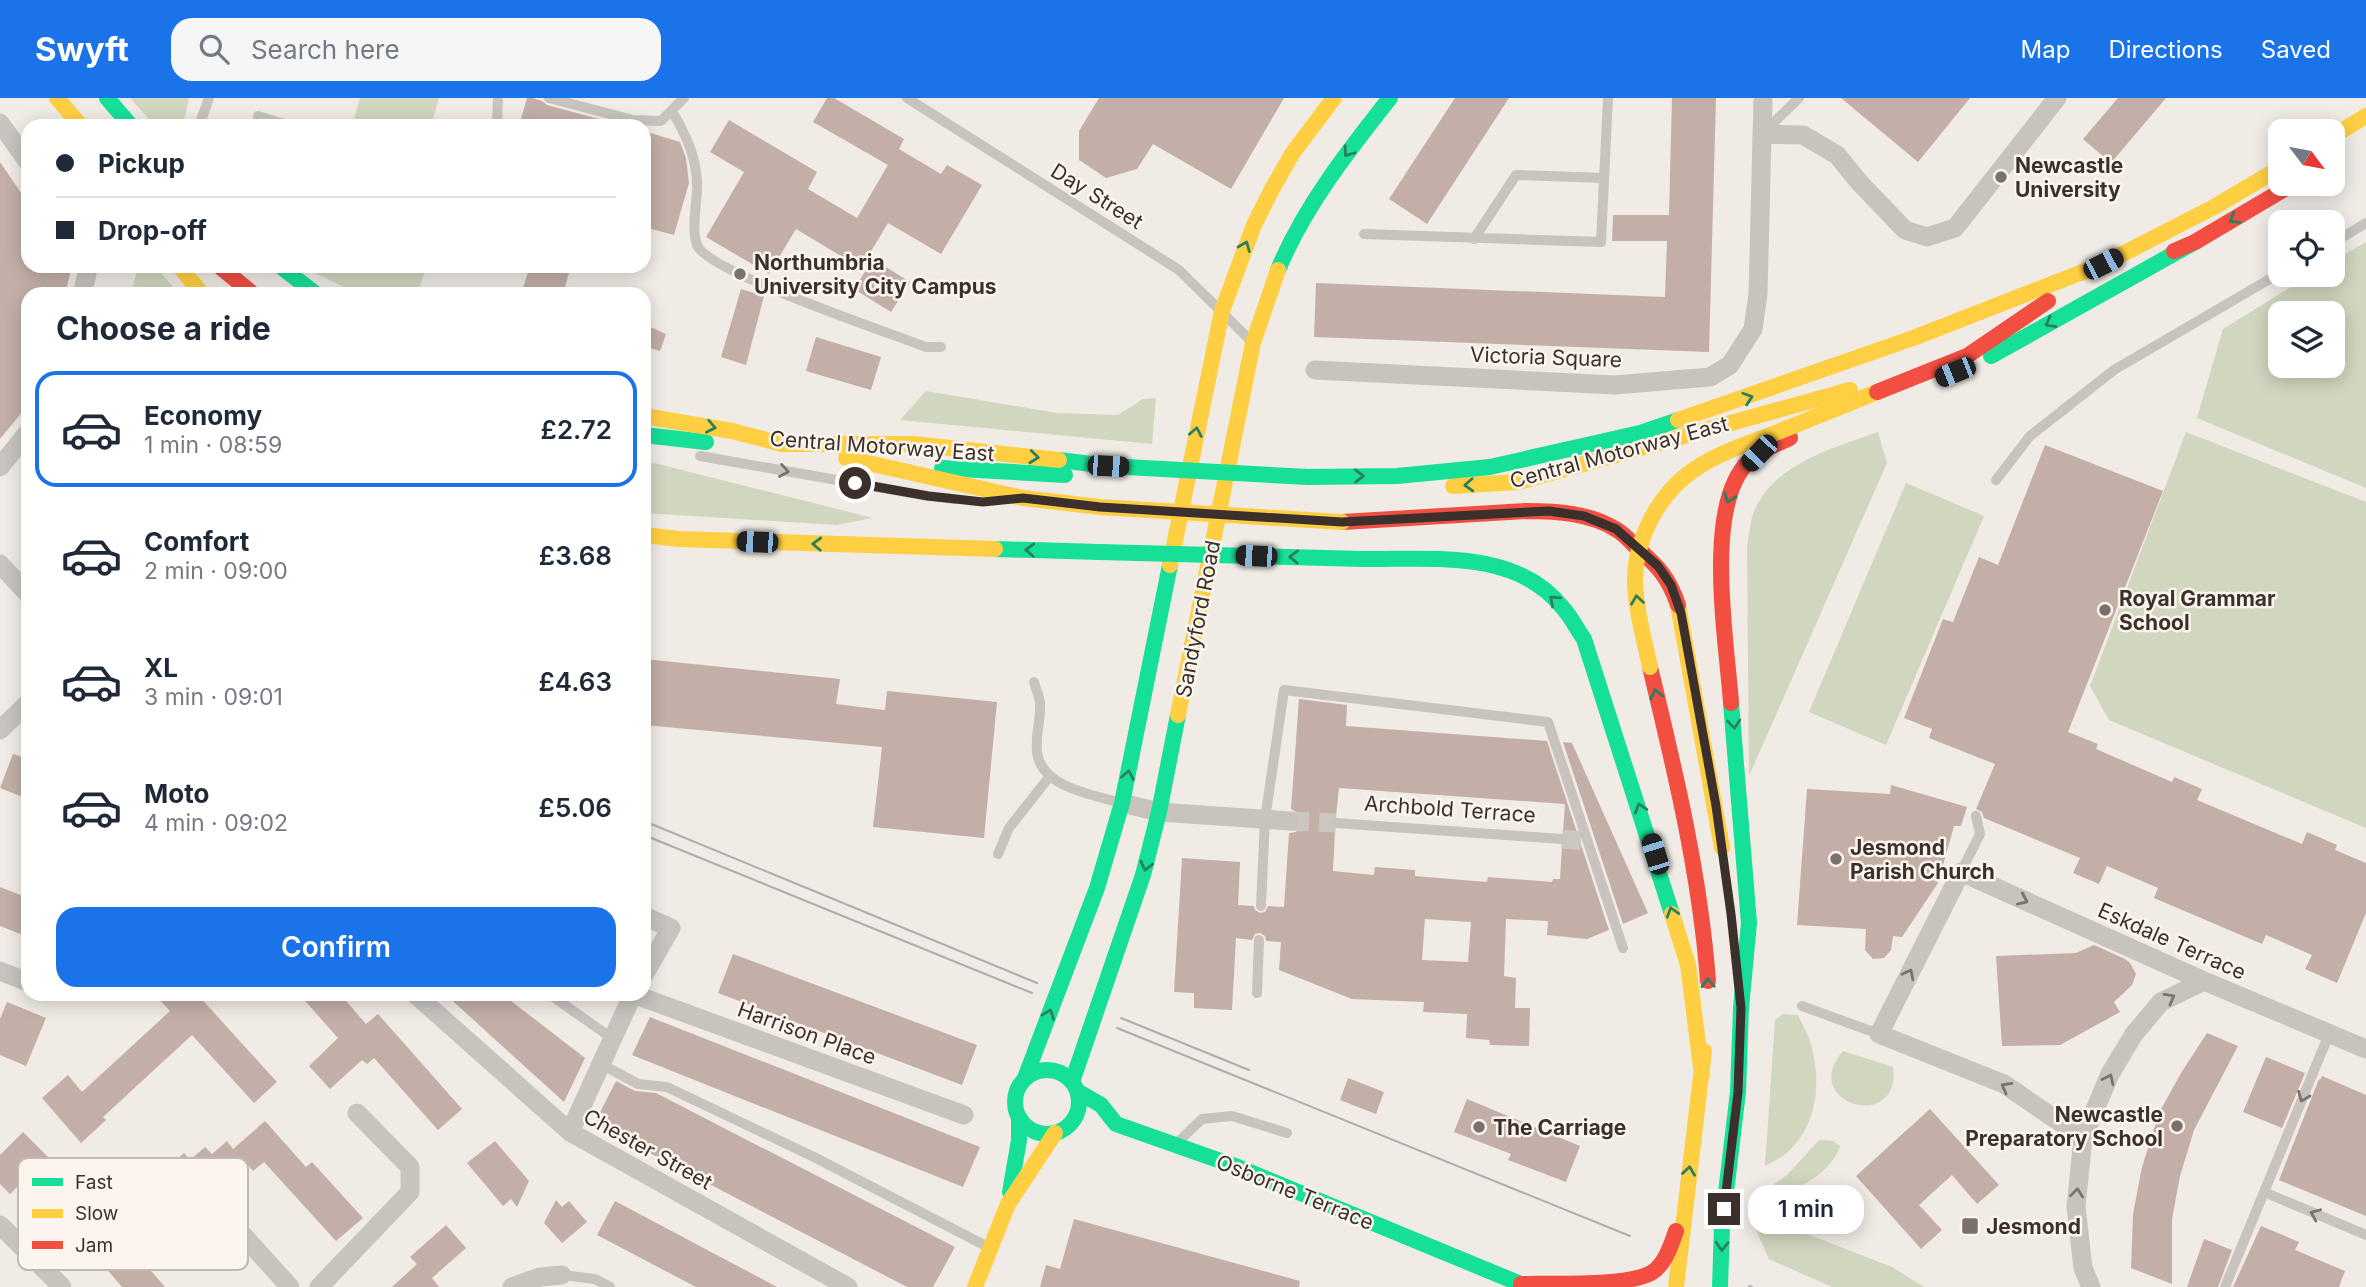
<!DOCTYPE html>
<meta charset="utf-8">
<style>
body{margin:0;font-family:Inter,sans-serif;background:#f6f6f7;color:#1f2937;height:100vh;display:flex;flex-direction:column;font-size:26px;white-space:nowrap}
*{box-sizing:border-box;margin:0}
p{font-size:23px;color:#747a83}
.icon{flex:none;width:38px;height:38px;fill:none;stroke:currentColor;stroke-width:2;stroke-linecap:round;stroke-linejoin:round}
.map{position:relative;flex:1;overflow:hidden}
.details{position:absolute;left:21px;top:189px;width:630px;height:714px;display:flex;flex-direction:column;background:#fff;border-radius:21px;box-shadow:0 4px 18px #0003}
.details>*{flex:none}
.guide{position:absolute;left:21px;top:21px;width:630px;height:154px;border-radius:21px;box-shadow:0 4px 18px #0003;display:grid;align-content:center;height:154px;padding:0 35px;background:#fff}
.needle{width:46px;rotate:122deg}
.tools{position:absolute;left:2268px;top:21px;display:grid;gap:14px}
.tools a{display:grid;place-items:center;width:77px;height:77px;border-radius:14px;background:#fff;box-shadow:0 4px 18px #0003;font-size:35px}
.end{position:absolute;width:32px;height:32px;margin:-16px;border:9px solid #3b302b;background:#fff;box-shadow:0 0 0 4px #fff}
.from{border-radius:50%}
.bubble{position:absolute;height:49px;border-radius:21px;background:#fff;box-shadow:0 4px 18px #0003;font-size:23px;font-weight:600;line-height:49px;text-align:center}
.car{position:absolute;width:21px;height:42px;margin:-21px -10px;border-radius:9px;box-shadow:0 0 5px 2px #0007;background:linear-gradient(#222 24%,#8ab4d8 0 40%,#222 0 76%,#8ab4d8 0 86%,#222 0)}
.guide b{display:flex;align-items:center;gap:24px;height:66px;font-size:26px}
.guide b+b{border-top:2px solid #e0e1e3}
.guide i{width:18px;height:18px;background:#1f2937}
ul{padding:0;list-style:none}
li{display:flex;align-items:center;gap:21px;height:116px;margin:0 14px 10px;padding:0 21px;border:4px solid transparent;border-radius:21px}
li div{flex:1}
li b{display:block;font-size:26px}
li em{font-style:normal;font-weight:600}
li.on{border-color:#1a73e8}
li>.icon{width:63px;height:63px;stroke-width:1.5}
h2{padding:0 35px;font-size:32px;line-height:84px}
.button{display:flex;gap:14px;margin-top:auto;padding:14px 35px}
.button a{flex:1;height:80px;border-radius:21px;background:#1a73e8;color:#fff;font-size:28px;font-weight:600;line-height:80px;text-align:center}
header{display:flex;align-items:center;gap:42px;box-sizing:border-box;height:98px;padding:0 35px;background:#1a73e8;color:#fff}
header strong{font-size:33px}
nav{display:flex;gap:38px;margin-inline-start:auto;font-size:24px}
.search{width:490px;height:63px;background:#f6f6f7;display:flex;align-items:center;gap:18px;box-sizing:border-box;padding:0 24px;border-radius:21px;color:#747a83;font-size:26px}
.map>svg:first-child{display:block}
.green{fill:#d1d6bf;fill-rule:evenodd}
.building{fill:#c3afa7;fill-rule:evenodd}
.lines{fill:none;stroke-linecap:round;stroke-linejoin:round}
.street-tunnel{stroke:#ccc6c0;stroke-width:19;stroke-dasharray:19 10;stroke-linecap:butt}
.lane{stroke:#c9c3be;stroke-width:10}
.street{stroke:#c9c3be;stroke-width:19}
.fast{stroke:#16e098;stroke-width:16}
.slow{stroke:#ffcf43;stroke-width:16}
.jam{stroke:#f24e42;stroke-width:16}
.tram{stroke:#b1aca8;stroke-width:2}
.fast-bridge{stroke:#16e098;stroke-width:16}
.slow-bridge{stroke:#ffcf43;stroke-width:16}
.jam-bridge{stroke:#f24e42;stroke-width:16}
.oneway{stroke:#2a7f5c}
.oneway2{stroke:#7b726d}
.route{stroke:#3b302b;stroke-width:9}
.poi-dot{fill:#7a716c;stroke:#fbf5ee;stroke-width:2.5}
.labels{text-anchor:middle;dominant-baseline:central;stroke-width:5;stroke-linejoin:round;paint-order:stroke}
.poi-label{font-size:21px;font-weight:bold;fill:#3b302b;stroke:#fbf5ee;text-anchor:start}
.street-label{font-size:21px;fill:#3b302b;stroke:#fbf5ee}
.key{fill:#fbf5ee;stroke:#c1bab4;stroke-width:2}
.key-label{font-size:19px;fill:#3b302b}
</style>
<header>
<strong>Swyft</strong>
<div class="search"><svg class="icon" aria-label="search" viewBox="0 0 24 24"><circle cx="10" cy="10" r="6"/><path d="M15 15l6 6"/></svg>Search here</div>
<nav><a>Map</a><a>Directions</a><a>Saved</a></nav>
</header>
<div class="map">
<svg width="2366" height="1189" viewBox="0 0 2366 1189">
<rect width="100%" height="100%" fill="#f0ebe5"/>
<path class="green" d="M130,0H189L183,28H155Z
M360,0H439L431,28H352Z
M2366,144V390L2197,320L2223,231L2310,177H2333V163ZM2280,215H2333V268H2280Z
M139,168H155L179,196H130Z
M307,168H427L417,196H359L306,171Z
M926,293L1057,315L1118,317L1143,301L1156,300L1152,346L900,322Z
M1878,334L1887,365L1749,678L1747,449C1749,437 1750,422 1755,411C1776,365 1834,350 1878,334Z
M2186,334L2366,404V730L2109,622L2090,588Z
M644,364L654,365L873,420L837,427L644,415Z
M1906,385L1984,418L1886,647L1809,614Z
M1783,916L1798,917C1802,927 1809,937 1811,947C1822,984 1817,1027 1788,1054C1781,1060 1772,1064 1765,1068L1775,922Z
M1843,953L1893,969C1902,1036 1797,1006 1843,953Z
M1819,1042L1833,1043L1840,1048C1833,1072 1803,1089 1780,1098L1776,1124L1892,1169L1924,1189H1832L1769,1161L1754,1128L1760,1096L1787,1077Z"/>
<path class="building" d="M527,0H533L542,3L547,7L610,24L609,28H519Z
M827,0H834L904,41L899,51L941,76L947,67L982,87L941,156L888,125L861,170L796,131L769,176L706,139L744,74L710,54L729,22L817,74L808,91L857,120L888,67L813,24Z
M1099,0H1284L1231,91L1153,46L1137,71L1106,80L1079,62V33Z
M1455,0H1509L1427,126L1389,101Z
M1672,0H1716L1709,254L1314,239L1316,185L1665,199L1667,143H1612L1613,117H1669Z
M1841,0H1970L1918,64Z
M2118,0H2166L2111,65L2083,41Z
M644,33L680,44L686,60L689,85L674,137L644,129V103L651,81L644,79Z
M0,64L28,105V168H72L65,196H28V307L0,341Z
M873,161L910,184L891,214L854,191Z
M530,168H571L563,196H521Z
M741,191L764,198L746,267L721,259Z
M644,226L666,236L660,253L644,248Z
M816,239L881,259L871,292L806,273Z
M2045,347L2163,393L2068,634L2098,646L2096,651L2172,684L2174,679L2202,691L2197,702L2302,746L2307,734L2337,747L2335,752L2366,765V815L2337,885L2305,871L2312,857L2266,837L2262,846L2154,800L2158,790L2107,768L2099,786L2073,775L2080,760L1984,720L1982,714L1976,711L1995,666L1929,640L1932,631L1904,620L1943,521L1953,524L1979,459L1998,467Z
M644,561L840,581L836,606L885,612L887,593L997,604L984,740L873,729L882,649L644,627Z
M1299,601L1347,607L1346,628L1547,643L1609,832L1587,841L1547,837L1548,823L1506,821L1504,878L1516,880L1515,910H1530L1529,948L1490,947L1489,942L1466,940L1467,916L1423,914L1424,904L1352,901L1279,872L1281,844L1266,843L1265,838L1260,835L1255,836L1252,842L1236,840L1232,912L1194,910V895L1174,894L1182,760L1240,764L1238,807L1254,808L1255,812L1260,815L1265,814L1268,808L1284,809L1289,735L1296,734L1302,725L1301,717L1291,711ZM1339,690L1565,706L1563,734L1568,737L1569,742L1562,748L1560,781H1553L1552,784L1488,779L1487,784L1415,778V772L1375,769L1374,777L1333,773L1335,732L1331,731L1329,725L1330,720L1336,718ZM1425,821L1471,824L1468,864L1422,862Z
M1563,644L1572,645L1648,815L1623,826Z
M13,656L28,661V701L0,690Z
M1891,687L1967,709L1961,728H1954L1938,785L1902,839L1893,838L1891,852L1884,860L1873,861L1865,852L1866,831L1797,827L1807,691L1890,696Z
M0,789L28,800V839L0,828Z
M2094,847L2125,861L2130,865L2136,876L2132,887L2114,904L2120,914L2060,947L2002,948L1996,858L2076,855Z
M733,856L977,947L962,987L718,895Z
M154,896H197L277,984L254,1005L192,937L103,1019L106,1022L81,1045L42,1000L68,977L82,994L170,913Z
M299,896H340L366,926L378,916L462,1011L438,1032L374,960L367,966L362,962L330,991L309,968L338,940Z
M445,896H502L585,960L564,1004Z
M7,904L46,920L26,968L0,957V921Z
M650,919L980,1049L963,1089L632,957Z
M2207,935L2238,948L2194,1032L2180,1078L2172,1121V1186L2131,1170L2133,1116L2142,1069L2159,1015L2181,975Z
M2266,959L2305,975L2282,1030L2243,1014Z
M2322,978L2366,997V1118L2279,1082L2319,981L2320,982Z
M1348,980L1384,994L1376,1016L1340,1002Z
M616,983L635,993L656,995L955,1149L933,1189H907L594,1026Z
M1467,1001L1580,1048L1566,1084L1508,1062L1511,1056L1454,1034Z
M1930,1011L1999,1087L1977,1106L1952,1077L1919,1107L1942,1132L1921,1151L1856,1078Z
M265,1023L306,1069L312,1064L363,1120L336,1143L264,1064L253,1073L247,1066L231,1080L226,1073L209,1088L203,1081L188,1095L181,1088L165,1101L145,1078L163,1063L168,1069L184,1055L190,1062L205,1049L212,1056L227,1043L233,1051Z
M23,1034L48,1059L10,1096L0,1086V1057Z
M495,1043L529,1083L517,1109L511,1101L503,1108L467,1065Z
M556,1102L562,1109L569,1103L587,1124L562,1145L544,1125Z
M615,1103L777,1189H696L597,1137Z
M1074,1121L1300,1183L1299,1189H1040L1046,1167L1060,1171Z
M446,1127L466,1150L432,1180L439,1189H392L417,1166L410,1159Z
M2261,1128L2299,1144L2295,1152L2345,1173L2339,1189H2233Z
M2204,1141L2232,1152L2218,1189H2187Z
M130,1149L165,1189H122L105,1169Z"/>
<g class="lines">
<path class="street-tunnel" d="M1290,723L1336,725
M1562,741L1589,743"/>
<path class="lane" d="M549,0L633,22L661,23L684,0
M907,0L1179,172L1250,242
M672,13C686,37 697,60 697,88C697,107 691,130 697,147C707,174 890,235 926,249H941
M258,18L290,28
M199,28L209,0
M497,28L498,0
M1764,34L1799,0
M1364,136L1601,144L1608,0
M1474,141L1516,77L1604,80
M2333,145L2366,125
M700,358L928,398L954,401
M1996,382L2030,338L2114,272L2280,175
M1034,584C1036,591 1039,598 1040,605C1041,621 1035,638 1037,654C1041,690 1095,697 1121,705
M1336,725L1562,741
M998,756L1009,730L1050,678
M1961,774L1980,736L1976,718
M1261,808L1265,721L1284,592L1548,624L1623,850
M1257,895L1259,842
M549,896L613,941
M1802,908L1879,936
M601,966L638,986L667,989L814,1059L990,1150
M1176,1046L1202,1021L1232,1018L1287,1035
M2264,1094L2366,1137
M562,1177L595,1181L610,1189
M2225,1189L2329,936"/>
<path class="street" d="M0,25L28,64
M1762,36L1803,37L1837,57L1859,84L1905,132L1927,139L1955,130L2057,0
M82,196L89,168
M1315,272L1615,287L1710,279L1730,267L1753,231L1758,196L1763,0
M0,369L28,334
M0,466L28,496
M0,632L28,605
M1122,705L1159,714L1290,723
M644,818L671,830L644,877
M0,873L28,884
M415,896L570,1034L848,1189
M633,896L964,1017
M570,1034L633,896
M2083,1040L2004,986L1879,936L1961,774L2204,883L2366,951
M0,1127L62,1189
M178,1145L222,1114L290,1189
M319,1189L410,1094V1069L357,1015
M512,1189L540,1179L562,1177
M2091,1189L2083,1170L2076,1109L2083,1040L2110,976L2134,936L2161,904L2204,883"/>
<path class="fast" d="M107,0L131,28
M280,168L316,196
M1278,172C1304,109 1348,53 1390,0
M1991,258L2195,144
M644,337L706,344
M942,370L1065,377
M995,451L1099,454
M1362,461C1429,462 1516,450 1563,510C1571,519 1577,531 1584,541L1672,816
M1015 1004a32 32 0 1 1 64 0a32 32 0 1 1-64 0Z
M1025,980L1097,790L1122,705L1170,467
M1072,984L1143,777L1159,714L1178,617
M1077,993L1101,1007L1116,1026L1235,1068L1528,1189
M1010,1094L1019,1042V1019
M1720,1189L1722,1128L1738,994L1741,910L1749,825L1731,605"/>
<path class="slow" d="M57,0L81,28
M2333,38L2366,18
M179,168L202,196
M1453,388L1518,384L1850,292
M644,437L679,441L995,451
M1170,467L1222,213L1254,127L1271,93L1292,56L1334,0
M1678,507L1722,750
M1178,617L1253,245L1278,172
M1672,816L1688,867L1702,977
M975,1189L1008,1106L1055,1035
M1676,1189L1704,953"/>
<path class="jam" d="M2174,153L2195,144L2293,86
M219,168L253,196
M1342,424L1526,413C1556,413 1591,415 1617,432C1624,436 1631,444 1637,450C1658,468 1669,480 1678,507
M1650,569C1675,673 1700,776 1708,883
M1731,605C1727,545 1703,409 1748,364C1760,352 1775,347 1790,340
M1521,1186C1553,1185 1625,1189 1651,1175C1665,1167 1671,1147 1676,1133"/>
<path class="tram" d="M644,723L1037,885
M644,737L1032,895
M1121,920L1249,972
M1117,930L1630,1138
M1749,1188L1752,1189"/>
<path class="fast-bridge" d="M1059,362L1108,368L1308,379L1397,378L1490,369L1640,335L1678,322
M1099,454L1362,461"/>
<path class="slow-bridge" d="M644,318L732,333L782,346H914L1059,362
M1678,322L1916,239L2103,166L2214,109L2280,70
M846,360L1023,400L1100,409L1342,424
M1650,569C1644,541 1636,513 1635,485C1634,442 1659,395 1695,371C1720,354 1750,345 1778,334C1811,321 1844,307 1877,294"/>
<path class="jam-bridge" d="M1877,294L1967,258L2048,203"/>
</g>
<defs><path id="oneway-chevron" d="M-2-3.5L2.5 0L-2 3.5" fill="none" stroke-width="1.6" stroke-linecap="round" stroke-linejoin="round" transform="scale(1.75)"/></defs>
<g class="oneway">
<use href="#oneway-chevron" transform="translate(1348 54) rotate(126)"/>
<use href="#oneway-chevron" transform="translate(2234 121) rotate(149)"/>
<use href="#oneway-chevron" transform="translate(1245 148) rotate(-68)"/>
<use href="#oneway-chevron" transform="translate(2050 225) rotate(151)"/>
<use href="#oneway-chevron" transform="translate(1748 300) rotate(-18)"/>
<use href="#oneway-chevron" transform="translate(711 329) rotate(11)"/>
<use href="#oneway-chevron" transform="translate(1196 334) rotate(-79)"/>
<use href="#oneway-chevron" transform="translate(1034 359) rotate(6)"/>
<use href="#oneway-chevron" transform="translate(1359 378) rotate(-1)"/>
<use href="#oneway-chevron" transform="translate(1469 387) rotate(177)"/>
<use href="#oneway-chevron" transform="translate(1729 400) rotate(110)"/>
<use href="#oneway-chevron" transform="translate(817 446) rotate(-178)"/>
<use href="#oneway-chevron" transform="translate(1030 452) rotate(-178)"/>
<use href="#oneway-chevron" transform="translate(1294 459) rotate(-179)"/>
<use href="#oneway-chevron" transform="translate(1554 502) rotate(-138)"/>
<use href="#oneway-chevron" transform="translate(1637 502) rotate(-98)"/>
<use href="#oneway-chevron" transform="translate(1656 596) rotate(-103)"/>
<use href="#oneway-chevron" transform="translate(1734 626) rotate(85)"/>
<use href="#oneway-chevron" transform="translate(1128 677) rotate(-79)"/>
<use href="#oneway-chevron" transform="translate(1640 710) rotate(-108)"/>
<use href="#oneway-chevron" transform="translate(1146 768) rotate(104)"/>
<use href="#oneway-chevron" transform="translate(1672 814) rotate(-107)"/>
<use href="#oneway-chevron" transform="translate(1708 885) rotate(-93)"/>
<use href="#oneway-chevron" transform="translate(1049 916) rotate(-69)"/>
<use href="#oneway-chevron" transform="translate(1689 1073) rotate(-82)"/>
<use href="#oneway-chevron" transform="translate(1722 1148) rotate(92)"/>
</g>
<g class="oneway2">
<use href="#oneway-chevron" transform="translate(784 373) rotate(10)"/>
<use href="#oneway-chevron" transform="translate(2023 802) rotate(24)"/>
<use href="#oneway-chevron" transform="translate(1909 876) rotate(-63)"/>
<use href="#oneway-chevron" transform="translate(2170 900) rotate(-29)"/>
<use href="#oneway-chevron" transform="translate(2109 981) rotate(-64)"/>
<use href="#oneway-chevron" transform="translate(2006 989) rotate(-151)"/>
<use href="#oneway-chevron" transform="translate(2303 999) rotate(112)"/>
<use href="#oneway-chevron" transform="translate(2077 1095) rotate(-84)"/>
<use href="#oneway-chevron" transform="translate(2315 1116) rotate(-157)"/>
</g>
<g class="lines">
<path class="route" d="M855,385L928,398L983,404L1023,400L1100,409L1342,424L1549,413L1584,418L1616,431L1658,468L1671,487L1681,515L1716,708L1731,816L1741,910L1738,994L1724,1111"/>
</g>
<g class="poi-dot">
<circle cx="2001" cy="79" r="7"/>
<circle cx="740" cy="176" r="7"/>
<circle cx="2105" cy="512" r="7"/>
<circle cx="1836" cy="761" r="7"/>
<circle cx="2177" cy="1028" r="7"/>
<circle cx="1479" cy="1029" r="7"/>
<rect x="1961" y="1119" width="18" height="18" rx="3.5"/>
</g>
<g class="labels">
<g class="poi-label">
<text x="2015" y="67">Newcastle<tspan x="2015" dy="24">University</tspan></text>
<text x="754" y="164">Northumbria<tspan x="754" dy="24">University City Campus</tspan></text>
<text x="2119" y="500">Royal Grammar<tspan x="2119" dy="24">School</tspan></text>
<text x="1850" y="749">Jesmond<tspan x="1850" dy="24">Parish Church</tspan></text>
<text x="2163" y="1016" text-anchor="end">Newcastle<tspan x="2163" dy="24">Preparatory School</tspan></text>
<text x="1493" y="1029">The Carriage</text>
<text x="1986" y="1128">Jesmond</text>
</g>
<g class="street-label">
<text transform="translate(1097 98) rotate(32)">Day Street</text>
<text transform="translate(1546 259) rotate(2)">Victoria Square</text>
<text transform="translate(882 348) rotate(4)">Central Motorway East</text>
<text transform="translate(1619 354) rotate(-15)">Central Motorway East</text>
<text transform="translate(1198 521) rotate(-79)">Sandyford Road</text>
<text transform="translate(1450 711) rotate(4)">Archbold Terrace</text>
<text transform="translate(2172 843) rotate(24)">Eskdale Terrace</text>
<text transform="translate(807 935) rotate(20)">Harrison Place</text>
<text transform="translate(648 1051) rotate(29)">Chester Street</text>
<text transform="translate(1295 1094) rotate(22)">Osborne Terrace</text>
</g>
</g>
<rect x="18" y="1060" width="230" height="112" rx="10" class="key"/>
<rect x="32" y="1080" width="31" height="8" fill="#16e098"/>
<rect x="32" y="1111" width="31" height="9" fill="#ffcf43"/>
<rect x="32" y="1143" width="31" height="8" fill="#f24e42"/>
<g class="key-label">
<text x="75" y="1091">Fast</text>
<text x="75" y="1122">Slow</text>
<text x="75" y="1154">Jam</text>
</g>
</svg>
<div class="tools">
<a><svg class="needle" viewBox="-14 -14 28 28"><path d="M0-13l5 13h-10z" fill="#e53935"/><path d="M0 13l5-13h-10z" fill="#747a83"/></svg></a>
<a><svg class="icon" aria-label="locate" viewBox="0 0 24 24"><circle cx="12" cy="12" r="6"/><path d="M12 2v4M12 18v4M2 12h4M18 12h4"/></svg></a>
<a><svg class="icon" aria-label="layers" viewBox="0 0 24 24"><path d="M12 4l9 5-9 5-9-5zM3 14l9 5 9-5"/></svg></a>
</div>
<i class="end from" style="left:855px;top:385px"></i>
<i class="end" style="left:1724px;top:1111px"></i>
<div class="bubble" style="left:1748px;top:1087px;width:116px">1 min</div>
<i class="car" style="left:2103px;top:166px;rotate:63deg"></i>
<i class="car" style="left:1955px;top:274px;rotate:248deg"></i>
<i class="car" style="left:1759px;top:355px;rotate:224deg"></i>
<i class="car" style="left:1108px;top:368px;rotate:93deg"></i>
<i class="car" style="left:757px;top:444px;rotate:272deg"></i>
<i class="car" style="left:1256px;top:458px;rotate:272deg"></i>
<i class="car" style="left:1655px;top:756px;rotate:343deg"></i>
<div class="guide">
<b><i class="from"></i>Pickup</b>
<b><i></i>Drop-off</b>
</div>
<section class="details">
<h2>Choose a ride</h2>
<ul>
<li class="on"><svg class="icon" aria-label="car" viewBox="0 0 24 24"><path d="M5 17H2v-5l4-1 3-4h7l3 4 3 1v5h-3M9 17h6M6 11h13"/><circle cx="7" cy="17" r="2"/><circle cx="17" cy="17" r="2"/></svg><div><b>Economy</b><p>1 min · 08:59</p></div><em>£2.72</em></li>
<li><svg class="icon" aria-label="car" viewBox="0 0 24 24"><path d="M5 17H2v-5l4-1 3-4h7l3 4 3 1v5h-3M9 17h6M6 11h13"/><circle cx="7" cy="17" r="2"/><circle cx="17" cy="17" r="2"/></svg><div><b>Comfort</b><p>2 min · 09:00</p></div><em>£3.68</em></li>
<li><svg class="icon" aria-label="car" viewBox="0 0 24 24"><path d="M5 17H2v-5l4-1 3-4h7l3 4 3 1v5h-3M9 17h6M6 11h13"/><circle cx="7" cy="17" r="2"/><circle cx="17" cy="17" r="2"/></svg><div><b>XL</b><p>3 min · 09:01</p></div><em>£4.63</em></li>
<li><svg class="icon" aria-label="car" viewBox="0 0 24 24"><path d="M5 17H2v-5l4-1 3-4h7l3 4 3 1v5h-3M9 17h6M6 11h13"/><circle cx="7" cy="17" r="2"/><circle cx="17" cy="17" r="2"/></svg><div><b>Moto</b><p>4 min · 09:02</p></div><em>£5.06</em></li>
</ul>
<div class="button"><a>Confirm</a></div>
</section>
</div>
